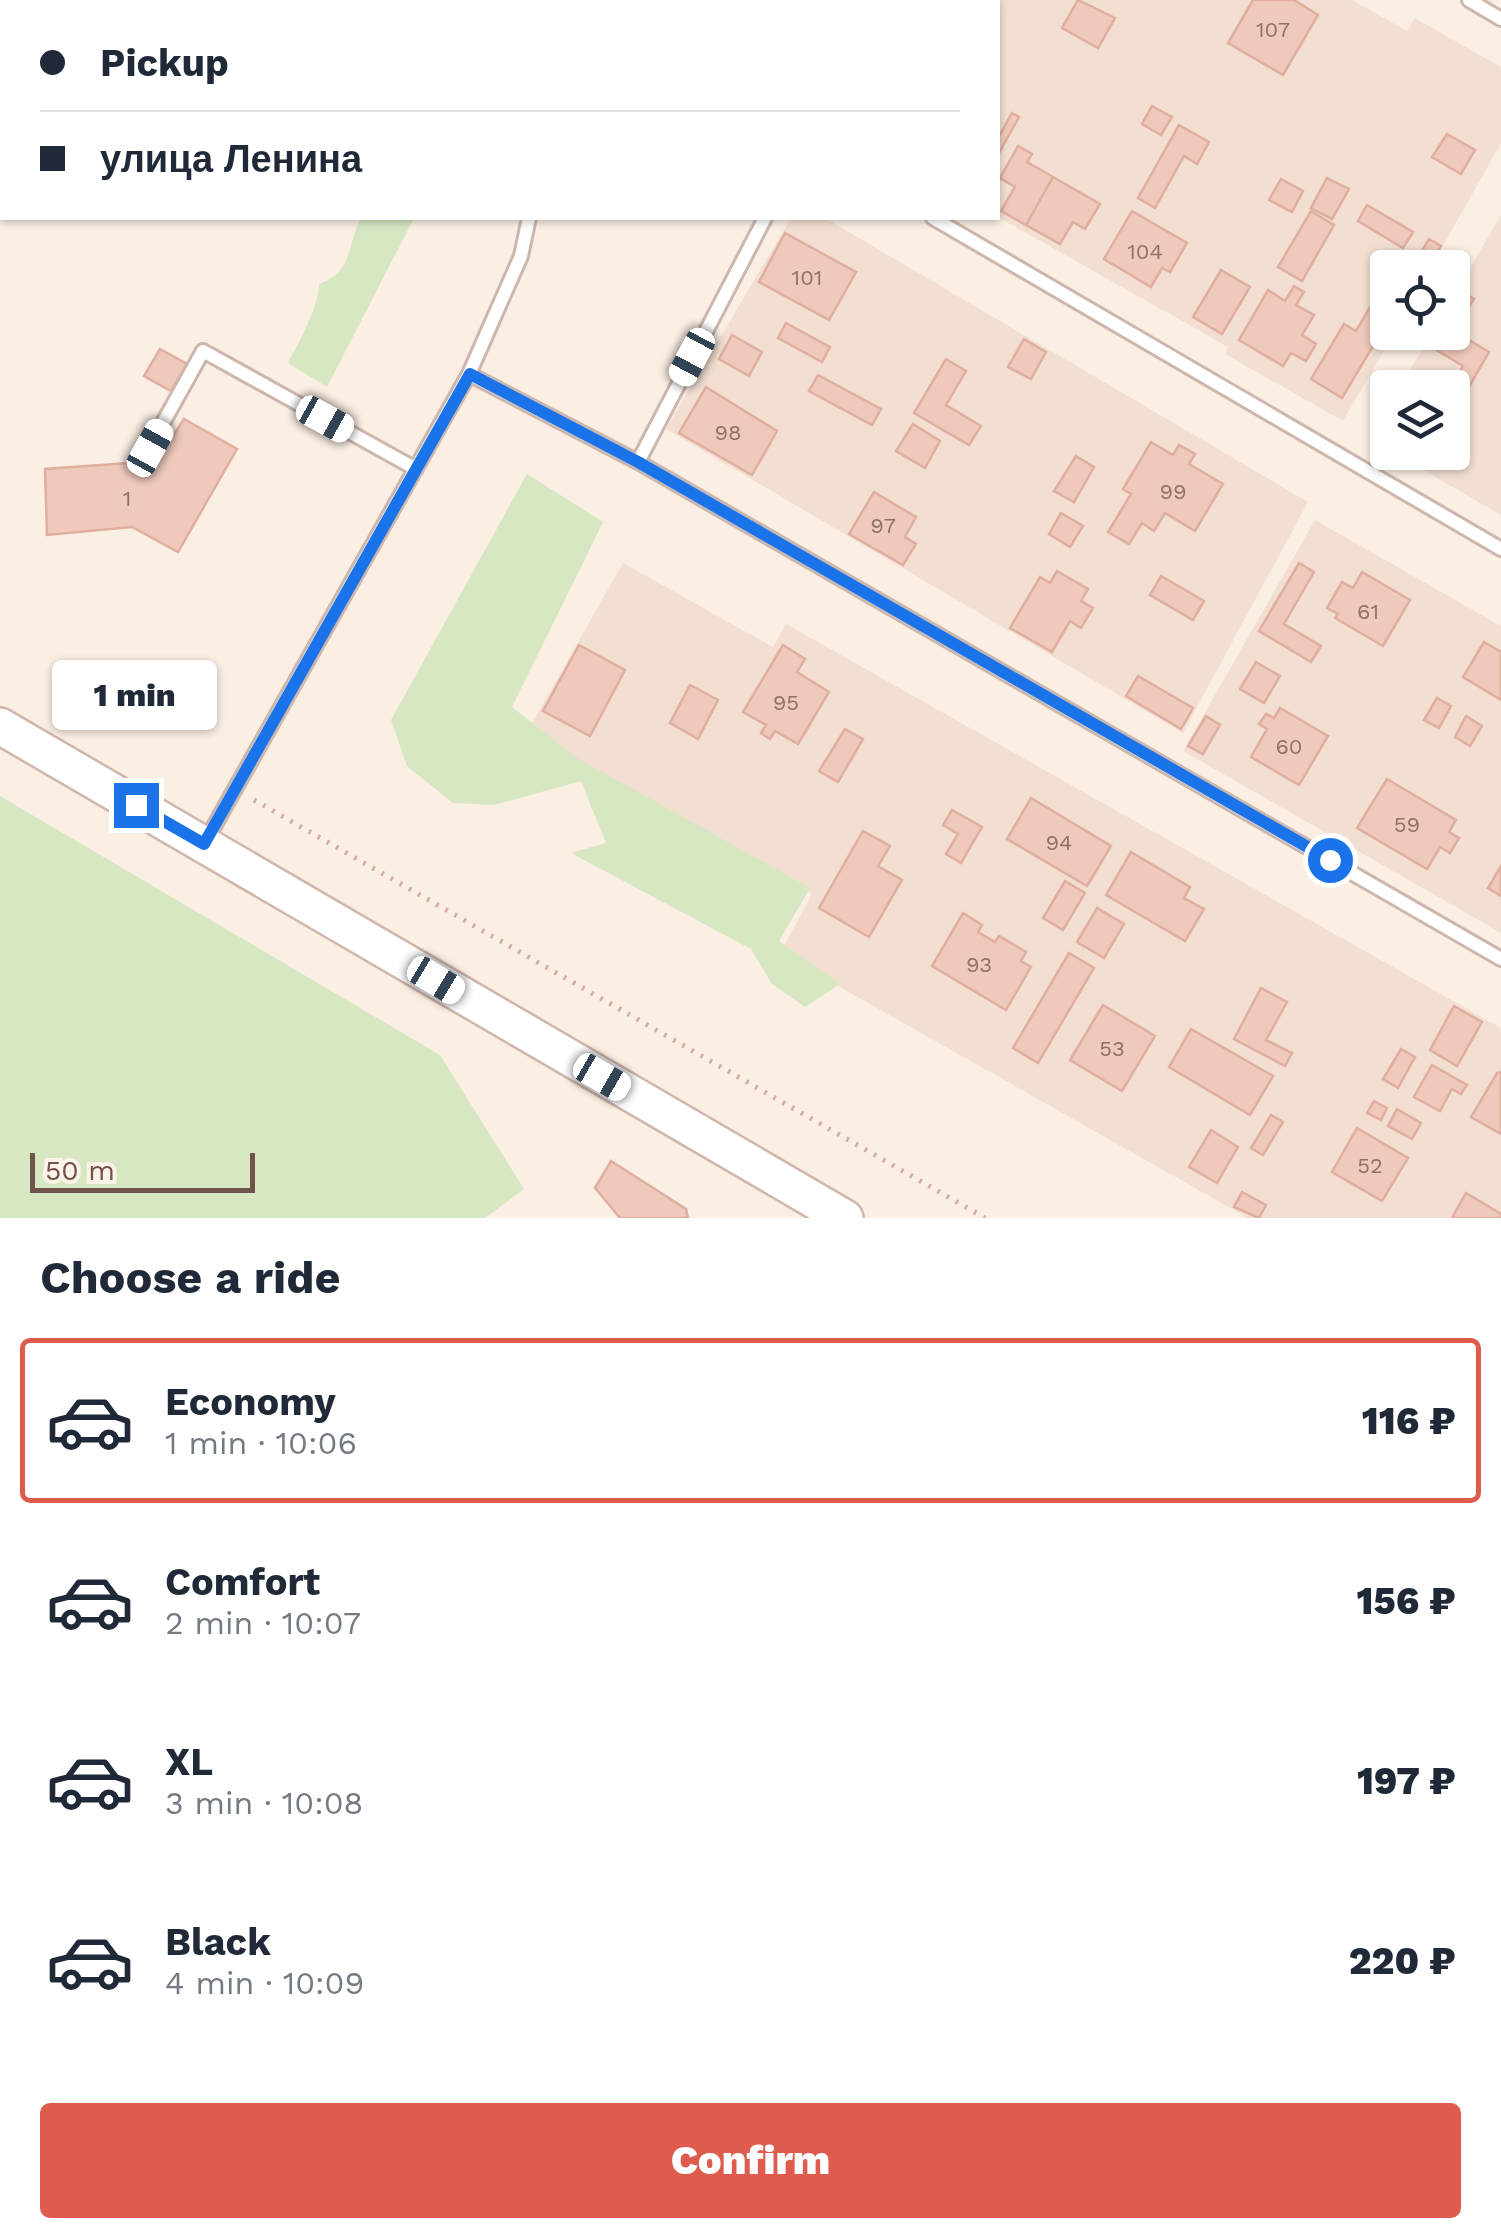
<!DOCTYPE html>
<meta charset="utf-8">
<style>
body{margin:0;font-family:"Work Sans",sans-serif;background:#f6f6f7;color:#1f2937;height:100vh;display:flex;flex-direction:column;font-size:38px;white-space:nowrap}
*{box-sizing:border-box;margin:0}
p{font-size:32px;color:#747a83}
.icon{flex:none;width:55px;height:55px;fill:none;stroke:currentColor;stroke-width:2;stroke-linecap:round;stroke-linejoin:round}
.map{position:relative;height:1218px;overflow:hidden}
.panel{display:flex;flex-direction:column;background:#fff;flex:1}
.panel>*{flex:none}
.guide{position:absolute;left:0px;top:0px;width:1000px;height:220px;box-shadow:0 2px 8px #0004;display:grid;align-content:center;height:220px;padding:0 40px;background:#fff}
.fabs{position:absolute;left:1370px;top:250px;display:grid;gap:20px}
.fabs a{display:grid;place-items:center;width:100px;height:100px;border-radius:10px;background:#fff;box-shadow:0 2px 8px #0004;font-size:50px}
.scale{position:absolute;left:30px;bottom:25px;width:225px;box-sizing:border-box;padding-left:10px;border:5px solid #71534b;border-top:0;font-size:28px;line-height:35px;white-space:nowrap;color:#71534b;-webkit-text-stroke:8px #fef3e9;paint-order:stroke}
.end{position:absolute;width:45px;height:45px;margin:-22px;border:12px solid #1a73e8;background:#fff;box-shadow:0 0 0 5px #fff}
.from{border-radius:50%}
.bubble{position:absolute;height:70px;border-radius:10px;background:#fff;box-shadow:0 2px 8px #0004;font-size:32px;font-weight:800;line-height:70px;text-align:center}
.car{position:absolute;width:30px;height:60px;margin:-30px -15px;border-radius:12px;box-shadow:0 0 8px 2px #0007;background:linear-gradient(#fff 24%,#345 0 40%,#fff 0 76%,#345 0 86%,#fff 0)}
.guide b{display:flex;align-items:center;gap:35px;height:95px;font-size:38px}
.guide b+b{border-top:2px solid #e0e1e3}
.guide i{width:25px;height:25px;background:#1f2937}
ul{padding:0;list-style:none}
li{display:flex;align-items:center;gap:30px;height:165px;margin:0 20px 15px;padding:0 20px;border:5px solid transparent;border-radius:10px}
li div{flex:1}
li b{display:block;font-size:38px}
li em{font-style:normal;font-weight:800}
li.on{border-color:#de5c4e}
li>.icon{width:90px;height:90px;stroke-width:1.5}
h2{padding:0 40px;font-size:45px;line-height:120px}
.button{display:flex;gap:20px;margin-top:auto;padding:20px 40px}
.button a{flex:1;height:115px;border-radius:10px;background:#de5c4e;color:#fff;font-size:40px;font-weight:800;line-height:115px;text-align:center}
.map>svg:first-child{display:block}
.residential{fill:#f2dfd2}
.green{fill:#d6e7c2}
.building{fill:#efcabc;stroke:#e0ae9e;stroke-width:2.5}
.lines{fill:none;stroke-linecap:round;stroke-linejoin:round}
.lane-casing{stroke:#cdb7ad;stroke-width:18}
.secondary-casing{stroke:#d0b6ab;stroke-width:40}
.path{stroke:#d3ada0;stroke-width:5;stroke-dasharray:2.5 8;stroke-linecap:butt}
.lane{stroke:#fff;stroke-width:12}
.secondary{stroke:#fff;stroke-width:35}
.route{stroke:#1a73e8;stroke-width:12}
.labels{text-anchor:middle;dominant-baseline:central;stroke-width:9;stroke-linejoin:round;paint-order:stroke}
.number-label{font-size:22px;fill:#907167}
</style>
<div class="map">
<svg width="1501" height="1218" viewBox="0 0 1501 1218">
<rect width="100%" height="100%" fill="#fbeee3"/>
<path class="residential" d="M897,0H1352L1407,31L1415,18L1501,67V143L1431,267L1388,268V332L1394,333L1343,421L1225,354L1228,347L998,217V2H895Z
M1501,215V515L1394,453L1452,452V388L1400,387L1432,333L1452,332L1453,298Z
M791,218H825L1308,502L1183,733L666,429Z
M1315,520L1501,626V933L1183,751Z
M623,563L773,647L786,624L1501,1028V1218H1248L780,953L812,894L527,732Z"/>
<path class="green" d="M361,218H414L327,387L288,363C299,342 319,306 319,284C354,272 346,246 361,218Z
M527,474L603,522L512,707L577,758L810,888L779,941L840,984L805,1007L772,984L751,949L571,853L606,843L581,781L494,805L453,803L407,766L391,720Z
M0,796L440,1055L524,1189L485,1218H0Z"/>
<path class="building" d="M1078,0L1115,18L1098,48L1062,28Z
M1253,0H1294L1318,15L1283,75L1228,43Z
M1152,106L1172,117L1161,135L1142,124Z
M1012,113L1019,117L999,153L998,138Z
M1179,125L1209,142L1197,164L1184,156L1155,208L1138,198Z
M1447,134L1475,150L1461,174L1432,157Z
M1018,146L1032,154L1027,162L1053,177L1026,225L1001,211L1015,187L1000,178Z
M1053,177L1100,204L1085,229L1073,222L1060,244L1026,225Z
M1327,178L1349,189L1332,219L1311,208Z
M1281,179L1303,191L1292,212L1269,200Z
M1367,205L1413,232L1403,248L1358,221Z
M1132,211L1187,243L1170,272L1162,268L1151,287L1104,259Z
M1311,211L1334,225L1302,281L1278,267Z
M785,233L856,272L829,320L759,282Z
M1429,239L1441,246L1428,268L1416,261Z
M1221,270L1250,287L1222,334L1193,317Z
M1294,286L1304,292L1296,305L1314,315L1302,335L1316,344L1306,361L1291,353L1283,366L1239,340L1268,290L1285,301Z
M1459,290L1474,299L1457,325L1452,322V300Z
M1372,304L1388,313V321L1342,398L1311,379L1344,324L1356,331Z
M786,323L830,347L822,362L778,338Z
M1452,330L1489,352L1470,385L1457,377L1463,366L1430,346L1439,332Z
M732,335L762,352L749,376L719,359Z
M1024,339L1046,352L1031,379L1008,367Z
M160,349L187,364L171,391L144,376Z
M946,359L966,371L946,405L981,426L969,445L914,413Z
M818,375L881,409L872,425L809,391Z
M706,387L777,431L752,475L679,433Z
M184,419L237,449L178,552L132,527L47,535L45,469L157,461Z
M913,424L940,441L925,468L896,451Z
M1151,442L1173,455L1179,445L1195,454L1189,464L1223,484L1195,531L1165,513L1154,531L1142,523L1129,544L1108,532L1131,494L1123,489Z
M1076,456L1094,467L1074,502L1054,491Z
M874,492L916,517L905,537L916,544L903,565L849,534Z
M1061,513L1083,526L1070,547L1049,534Z
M1299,563L1314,572L1284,624L1321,646L1311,662L1259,631Z
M1057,571L1088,589L1081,601L1093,608L1081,628L1070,621L1052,652L1010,628L1040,577L1050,583Z
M1362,572L1410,600L1383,646L1335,618L1338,614L1327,608L1342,582L1353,588Z
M1161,576L1204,601L1193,620L1150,595Z
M1484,642L1501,652V700L1463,677Z
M579,645L625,670L590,736L543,711Z
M783,645L805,659L797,672L829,692L798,744L775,731L770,739L761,733L766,725L743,712Z
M1256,662L1280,676L1264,703L1240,689Z
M1138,676L1193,708L1181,729L1126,696Z
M690,685L718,700L698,739L670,723Z
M1437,698L1451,706L1439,728L1424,720Z
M1280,708L1328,736L1299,785L1251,757L1267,729L1259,724L1266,714L1274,718Z
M1206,716L1220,725L1203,754L1188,746Z
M1466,716L1482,726L1470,746L1455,737Z
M845,729L863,739L838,782L819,771Z
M1387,779L1456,820L1449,832L1459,838L1450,853L1440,847L1427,869L1357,828Z
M1031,798L1111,846L1087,886L1007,839Z
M952,810L982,827L961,863L946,854L958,834L943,825Z
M863,831L890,846L878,866L902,880L869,937L819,908Z
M1131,852L1190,887L1184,898L1204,909L1185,941L1106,895Z
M1501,866V896L1488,888Z
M1065,881L1085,893L1063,930L1043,918Z
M1097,908L1124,924L1104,958L1077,942Z
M963,913L982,925L978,932L995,942L999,936L1026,952L1021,961L1031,967L1006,1010L932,966Z
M1069,953L1094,968L1038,1063L1013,1048Z
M1261,988L1287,1002L1266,1040L1292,1053L1285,1066L1234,1039Z
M1103,1005L1155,1036L1122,1091L1070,1060Z
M1454,1006L1482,1022L1457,1066L1430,1050Z
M1191,1029L1273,1076L1250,1115L1169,1067Z
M1401,1049L1415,1057L1398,1088L1383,1079Z
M1432,1065L1467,1085L1461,1094L1452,1089L1440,1111L1414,1097Z
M1501,1072V1134L1471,1117L1497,1073Z
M1374,1101L1387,1108L1381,1120L1367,1113Z
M1397,1109L1421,1123L1412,1139L1388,1126Z
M1271,1115L1283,1122L1263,1155L1251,1148Z
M1357,1128L1408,1158L1382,1201L1332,1172Z
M1211,1130L1238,1147L1217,1183L1189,1167Z
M611,1161L686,1209L688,1218H620L595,1188Z
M1242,1192L1266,1205L1259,1218L1234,1207Z
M1466,1193L1501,1214V1218H1452Z"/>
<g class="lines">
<defs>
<path id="lane" d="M1469,0L1501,19
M583,2L584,0
M872,2L873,0
M933,218L1501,549
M469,374L638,462L1501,959
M149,448L203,351L416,469
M638,462L765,218
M204,844L469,374L521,256L529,218"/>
<path id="secondary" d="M0,726L845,1218"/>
</defs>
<use href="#lane" class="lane-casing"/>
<use href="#secondary" class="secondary-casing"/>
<path class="path" d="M254,800L985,1218"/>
<use href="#lane" class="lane"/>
<use href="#secondary" class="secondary"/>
</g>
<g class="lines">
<path class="route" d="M136,805L204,844L470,374L638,462L1330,860"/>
</g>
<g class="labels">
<g class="number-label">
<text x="1273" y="29">107</text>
<text x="1145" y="251">104</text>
<text x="807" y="277">101</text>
<text x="728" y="432">98</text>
<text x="1173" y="491">99</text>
<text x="127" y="498">1</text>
<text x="883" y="525">97</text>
<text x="1368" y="611">61</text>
<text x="786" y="702">95</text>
<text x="1289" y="746">60</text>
<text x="1407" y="824">59</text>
<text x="1059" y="842">94</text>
<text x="979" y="964">93</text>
<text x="1112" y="1048">53</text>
<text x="1370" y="1165">52</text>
</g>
</g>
</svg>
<div class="fabs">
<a><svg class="icon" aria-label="locate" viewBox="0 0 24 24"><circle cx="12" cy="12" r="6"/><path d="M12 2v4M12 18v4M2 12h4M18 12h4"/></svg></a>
<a><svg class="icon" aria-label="layers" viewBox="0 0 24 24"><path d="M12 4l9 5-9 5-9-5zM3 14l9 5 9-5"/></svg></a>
</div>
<div class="scale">50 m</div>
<i class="end from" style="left:1330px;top:860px"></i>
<i class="end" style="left:136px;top:805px"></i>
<div class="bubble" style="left:52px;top:660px;width:165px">1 min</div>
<i class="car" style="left:692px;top:357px;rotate:208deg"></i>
<i class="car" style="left:325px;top:419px;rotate:119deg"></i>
<i class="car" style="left:150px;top:448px;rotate:29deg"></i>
<i class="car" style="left:436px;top:980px;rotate:121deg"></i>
<i class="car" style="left:602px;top:1077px;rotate:120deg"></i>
<div class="guide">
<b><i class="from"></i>Pickup</b>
<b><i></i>улица Ленина</b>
</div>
</div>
<section class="panel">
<h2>Choose a ride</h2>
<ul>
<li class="on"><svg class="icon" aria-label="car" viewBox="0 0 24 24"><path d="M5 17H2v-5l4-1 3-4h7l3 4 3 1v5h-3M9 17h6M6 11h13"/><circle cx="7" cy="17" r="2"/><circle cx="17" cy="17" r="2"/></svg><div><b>Economy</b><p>1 min · 10:06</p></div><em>116 ₽</em></li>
<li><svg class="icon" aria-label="car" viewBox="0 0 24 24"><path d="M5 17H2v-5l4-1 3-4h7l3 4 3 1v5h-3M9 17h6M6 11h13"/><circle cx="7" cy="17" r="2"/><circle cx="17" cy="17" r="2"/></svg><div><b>Comfort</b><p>2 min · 10:07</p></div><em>156 ₽</em></li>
<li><svg class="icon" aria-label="car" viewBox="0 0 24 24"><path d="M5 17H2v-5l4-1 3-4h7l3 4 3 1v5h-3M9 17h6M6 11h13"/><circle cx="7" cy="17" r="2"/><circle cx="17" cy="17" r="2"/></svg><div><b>XL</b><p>3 min · 10:08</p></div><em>197 ₽</em></li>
<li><svg class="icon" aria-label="car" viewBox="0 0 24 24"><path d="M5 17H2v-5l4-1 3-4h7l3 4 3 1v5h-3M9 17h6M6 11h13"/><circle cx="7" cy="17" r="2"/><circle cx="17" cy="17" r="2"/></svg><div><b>Black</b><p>4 min · 10:09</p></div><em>220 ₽</em></li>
</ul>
<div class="button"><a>Confirm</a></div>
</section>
